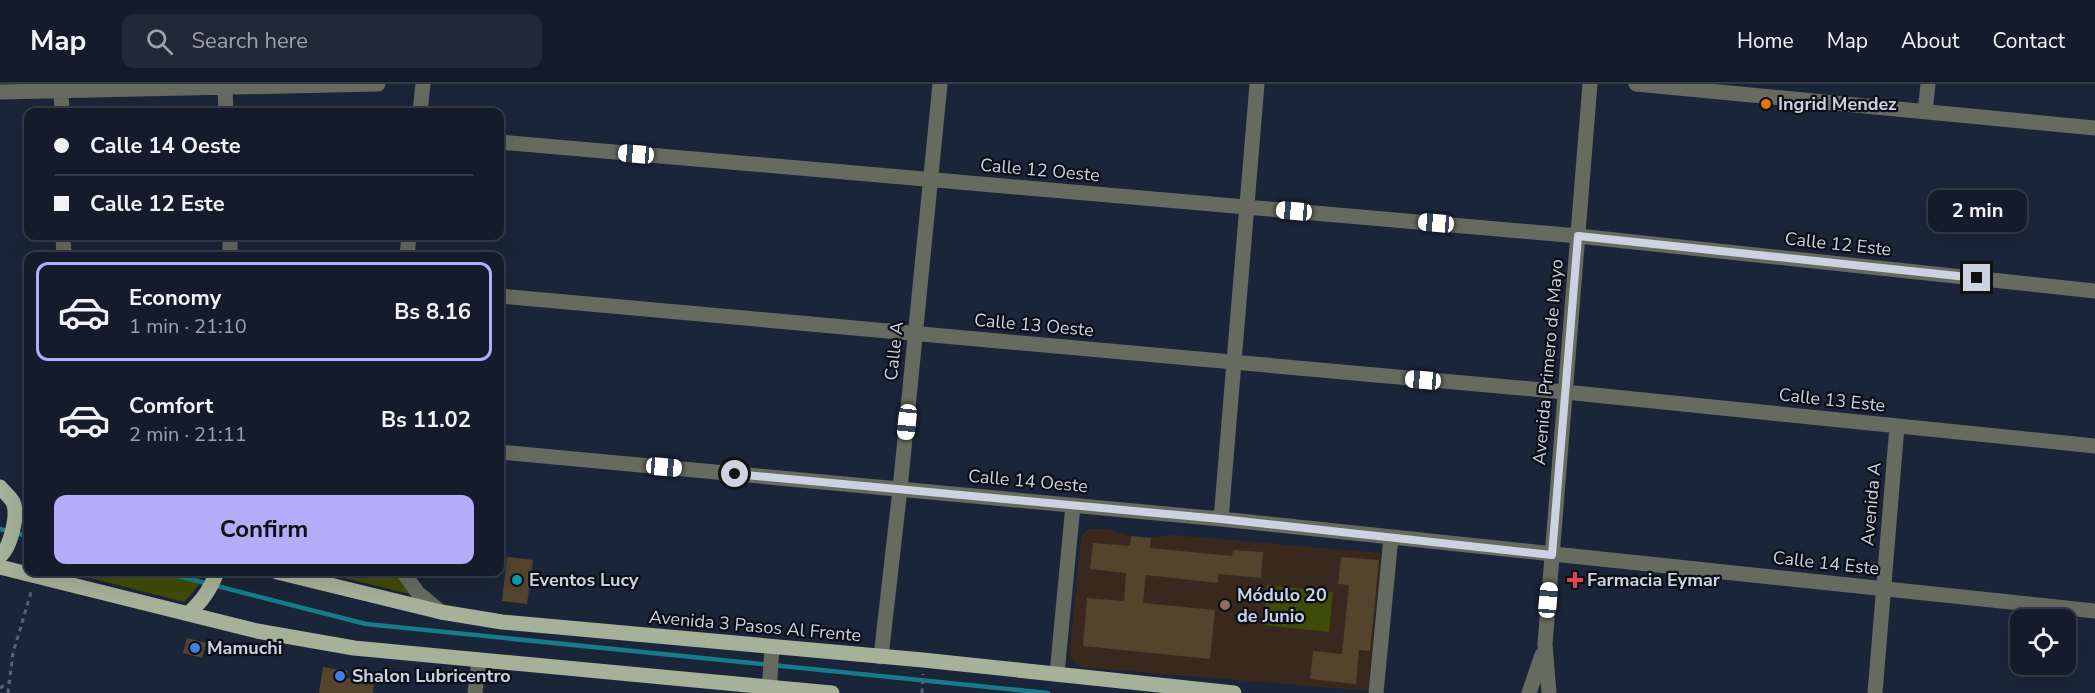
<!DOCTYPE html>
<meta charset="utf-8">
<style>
body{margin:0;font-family:"Nunito Sans",sans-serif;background:#212937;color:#f1f3f6;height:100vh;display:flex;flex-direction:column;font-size:22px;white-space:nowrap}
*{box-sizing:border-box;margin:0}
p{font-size:20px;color:#9da1a9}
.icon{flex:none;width:33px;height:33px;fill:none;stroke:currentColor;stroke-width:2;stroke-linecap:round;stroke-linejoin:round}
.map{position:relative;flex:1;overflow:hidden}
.panel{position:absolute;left:24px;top:168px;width:480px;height:324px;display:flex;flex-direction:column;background:#141c2b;border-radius:12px;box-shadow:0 6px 24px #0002,0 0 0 2px #333a47}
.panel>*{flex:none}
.banner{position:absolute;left:24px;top:24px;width:480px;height:132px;border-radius:12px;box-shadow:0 6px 24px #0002,0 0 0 2px #333a47;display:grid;align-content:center;height:132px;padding:0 30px;background:#141c2b}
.controls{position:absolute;left:2010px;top:525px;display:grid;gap:12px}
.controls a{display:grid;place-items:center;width:66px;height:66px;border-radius:12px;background:#141c2b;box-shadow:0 6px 24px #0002,0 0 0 2px #333a47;font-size:30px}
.end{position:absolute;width:27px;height:27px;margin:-14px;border:8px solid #cbd2e0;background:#111;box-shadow:0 0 0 3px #111}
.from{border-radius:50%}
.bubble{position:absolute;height:42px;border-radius:12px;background:#141c2b;box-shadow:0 6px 24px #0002,0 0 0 2px #333a47;font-size:20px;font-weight:700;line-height:42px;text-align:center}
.car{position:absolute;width:18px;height:36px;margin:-18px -9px;border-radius:8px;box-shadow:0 0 4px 2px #0007;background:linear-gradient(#fff 24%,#345 0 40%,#fff 0 76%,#345 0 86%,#fff 0)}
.banner b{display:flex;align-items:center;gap:21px;height:57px;font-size:22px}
.banner b+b{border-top:2px solid #333a47}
.banner i{width:15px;height:15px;background:#f1f3f6}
ul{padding:10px 0 0;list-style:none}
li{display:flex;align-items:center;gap:18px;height:99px;margin:0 12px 9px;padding:0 18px;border:3px solid transparent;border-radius:12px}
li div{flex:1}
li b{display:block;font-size:22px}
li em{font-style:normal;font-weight:700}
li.active{border-color:#b3acf9}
li>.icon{width:54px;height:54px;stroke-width:1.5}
.cta{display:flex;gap:12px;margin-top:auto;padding:12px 30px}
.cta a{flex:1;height:69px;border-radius:12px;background:#b3acf9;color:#111;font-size:24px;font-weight:700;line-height:69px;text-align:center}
header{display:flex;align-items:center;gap:36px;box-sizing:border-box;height:84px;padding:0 30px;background:#141c2b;border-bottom:2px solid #333a47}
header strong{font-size:28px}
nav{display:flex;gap:33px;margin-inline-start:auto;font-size:21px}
.search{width:420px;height:54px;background:#212937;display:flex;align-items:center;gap:15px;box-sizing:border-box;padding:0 21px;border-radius:12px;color:#9da1a9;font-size:22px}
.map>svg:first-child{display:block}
.education{fill:#39281e}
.green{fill:#3f4b08}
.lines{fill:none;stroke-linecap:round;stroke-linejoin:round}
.stream{stroke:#187b8c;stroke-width:4.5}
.building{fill:#54432d}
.path{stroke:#596274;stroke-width:3;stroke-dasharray:4.5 4.5;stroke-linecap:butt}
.minor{stroke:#666b5f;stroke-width:15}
.major{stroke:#a6b199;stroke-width:15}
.route{stroke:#cbd2e0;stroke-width:8}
.food-dot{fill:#e8710a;stroke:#0a0e17;stroke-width:2}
.culture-dot{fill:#0f9aa8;stroke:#0a0e17;stroke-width:2}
.health-dot{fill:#e0444e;stroke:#0a0e17;stroke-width:2}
.education-dot{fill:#8d6e63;stroke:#0a0e17;stroke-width:2}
.shop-dot{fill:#3f7fe0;stroke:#0a0e17;stroke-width:2}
.labels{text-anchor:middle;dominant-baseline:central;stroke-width:4.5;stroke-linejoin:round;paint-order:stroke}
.poi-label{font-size:18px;font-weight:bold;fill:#cbd2e0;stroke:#0a0e17;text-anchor:start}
.street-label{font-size:18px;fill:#cbd2e0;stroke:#0a0e17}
</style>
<header>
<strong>Map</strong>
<div class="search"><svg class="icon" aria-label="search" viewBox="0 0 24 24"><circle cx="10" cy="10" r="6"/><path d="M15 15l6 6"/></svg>Search here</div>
<nav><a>Home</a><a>Map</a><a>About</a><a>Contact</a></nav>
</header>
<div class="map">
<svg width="2095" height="609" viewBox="0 0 2095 609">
<rect width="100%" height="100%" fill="#1b2539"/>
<path class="education" d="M1088,445H1109L1131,452L1150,454L1172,451L1381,469L1368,607L1079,583L1069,574L1081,452Z"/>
<path class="green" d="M67,488H200L199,501L184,518Z
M319,488H395L414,511Z
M1267,501L1333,508L1329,548L1263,541Z"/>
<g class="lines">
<path class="stream" d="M0,445L28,452
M162,488L366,540L1048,609"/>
</g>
<path class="building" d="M1131,452L1151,454L1150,464L1232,472L1233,466L1263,468L1261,494L1218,490V499L1146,491L1143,519L1215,526L1210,575L1083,562L1087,514L1124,517L1126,489L1090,485L1093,459L1130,462Z
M507,473L533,476L527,520L502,517Z
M1341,473L1379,476L1370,567L1359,566L1356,600L1310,595L1313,567L1342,570L1349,501L1338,500Z
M187,554L206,559L202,574L183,569Z
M323,583L348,587L347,594L374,598L373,609H319Z"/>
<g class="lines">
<path class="path" d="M0,604L9,598
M8,609L13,569L32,505
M922,609L923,590"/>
<path class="minor" d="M1636,0L2095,44
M225,3L226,28
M61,7L62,28
M0,8L378,0
M420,28L423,0
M1925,28L1928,0
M500,58L1578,152L2095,207
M63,152L64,172
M230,152V172
M407,172L409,152
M500,212L1565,308L2095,362
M500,368L1221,435L2095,527
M1221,435L1257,0
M403,488L418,509L441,528
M881,573L900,405L940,0
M1057,590L1073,421
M475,609L479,576
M769,609L772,563
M1376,609L1391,453
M1529,609L1542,571
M1549,609L1545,560L1590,0
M1875,609L1897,342"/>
<path class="major" d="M0,403C4,408 10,413 13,418C19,431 10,464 0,472
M0,483L257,547L354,564L832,609
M277,488L441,528L502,538L923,576L1234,609
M188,530C202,517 210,506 217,488"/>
</g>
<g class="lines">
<path class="route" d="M735,390L1221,435L1552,471L1578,152L1977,194"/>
</g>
<circle class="food-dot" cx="1766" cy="20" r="6"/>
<circle class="culture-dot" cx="517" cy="496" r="6"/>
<path class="health-dot" d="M1572 487h6v6h6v6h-6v6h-6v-6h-6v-6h6z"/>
<circle class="education-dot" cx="1225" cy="521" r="6"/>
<g class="shop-dot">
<circle cx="195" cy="564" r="6"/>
<circle cx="340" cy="592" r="6"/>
</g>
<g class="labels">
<g class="poi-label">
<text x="1778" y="20">Ingrid Mendez</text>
<text x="529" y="496">Eventos Lucy</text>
<text x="1587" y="496">Farmacia Eymar</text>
<text x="1237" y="511">Módulo 20<tspan x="1237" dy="21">de Junio</tspan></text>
<text x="207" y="564">Mamuchi</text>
<text x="352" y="592">Shalon Lubricentro</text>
</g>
<g class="street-label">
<text transform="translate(1040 86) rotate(5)">Calle 12 Oeste</text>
<text transform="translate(1838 160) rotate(6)">Calle 12 Este</text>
<text transform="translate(1034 241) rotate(5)">Calle 13 Oeste</text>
<text transform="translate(894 267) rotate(-84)">Calle A</text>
<text transform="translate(1548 278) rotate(-85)">Avenida Primero de Mayo</text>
<text transform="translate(1832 316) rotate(6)">Calle 13 Este</text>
<text transform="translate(1028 397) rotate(5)">Calle 14 Oeste</text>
<text transform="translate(1871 420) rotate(-85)">Avenida A</text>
<text transform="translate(1826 479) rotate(6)">Calle 14 Este</text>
<text transform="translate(755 542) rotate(5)">Avenida 3 Pasos Al Frente</text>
</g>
</g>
</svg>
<div class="controls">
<a><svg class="icon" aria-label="locate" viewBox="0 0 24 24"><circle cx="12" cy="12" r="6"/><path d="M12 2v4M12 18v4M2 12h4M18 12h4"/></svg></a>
</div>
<i class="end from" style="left:735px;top:390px"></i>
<i class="end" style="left:1977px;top:194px"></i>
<div class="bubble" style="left:1928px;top:106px;width:99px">2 min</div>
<i class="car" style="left:636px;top:70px;rotate:275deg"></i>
<i class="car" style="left:1294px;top:127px;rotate:275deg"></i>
<i class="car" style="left:1436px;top:139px;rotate:275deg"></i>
<i class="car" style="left:1423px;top:296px;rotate:275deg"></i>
<i class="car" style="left:907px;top:338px;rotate:186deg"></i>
<i class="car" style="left:664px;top:383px;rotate:95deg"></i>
<i class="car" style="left:1548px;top:516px;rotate:5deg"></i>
<div class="banner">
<b><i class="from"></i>Calle 14 Oeste</b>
<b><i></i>Calle 12 Este</b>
</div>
<section class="panel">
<ul>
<li class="active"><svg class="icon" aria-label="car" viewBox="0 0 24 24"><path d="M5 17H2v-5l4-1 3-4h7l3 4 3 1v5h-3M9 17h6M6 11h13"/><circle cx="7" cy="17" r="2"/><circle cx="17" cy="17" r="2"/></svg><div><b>Economy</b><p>1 min · 21:10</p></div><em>Bs 8.16</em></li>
<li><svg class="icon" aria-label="car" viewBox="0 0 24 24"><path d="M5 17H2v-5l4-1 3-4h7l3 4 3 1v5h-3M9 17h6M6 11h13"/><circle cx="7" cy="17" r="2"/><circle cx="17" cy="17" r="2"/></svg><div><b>Comfort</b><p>2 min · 21:11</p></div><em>Bs 11.02</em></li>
</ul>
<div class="cta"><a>Confirm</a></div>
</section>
</div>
